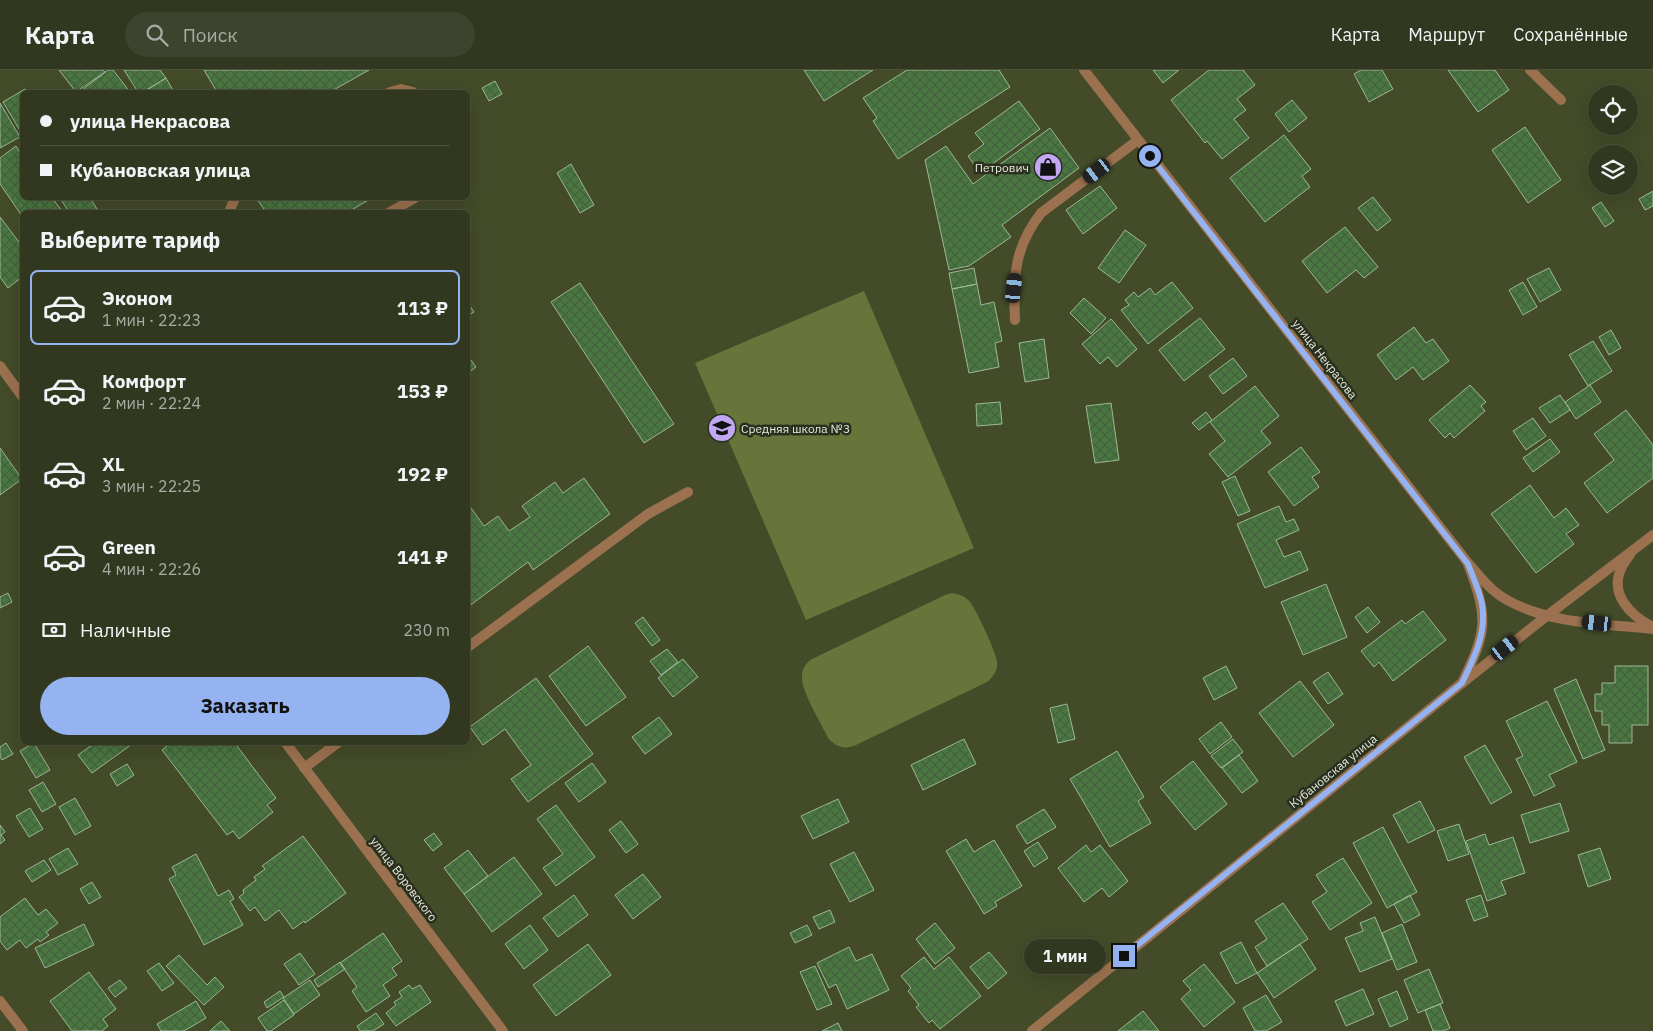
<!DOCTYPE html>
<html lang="ru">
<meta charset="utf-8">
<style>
body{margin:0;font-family:"IBM Plex Sans",sans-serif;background:#3d432c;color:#f1f3f6;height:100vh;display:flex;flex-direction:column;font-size:19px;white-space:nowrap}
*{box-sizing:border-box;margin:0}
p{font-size:16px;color:#a8aca4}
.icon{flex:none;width:28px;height:28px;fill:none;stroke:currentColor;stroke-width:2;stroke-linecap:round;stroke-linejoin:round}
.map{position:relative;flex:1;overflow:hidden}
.side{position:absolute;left:20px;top:140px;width:450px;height:535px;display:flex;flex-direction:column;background:#32381f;border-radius:8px;box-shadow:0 5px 20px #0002,0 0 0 1px #4d523d}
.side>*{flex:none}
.guide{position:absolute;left:20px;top:20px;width:450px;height:110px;border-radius:8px;box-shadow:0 5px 20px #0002,0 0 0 1px #4d523d;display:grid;align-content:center;height:110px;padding:0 20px;background:#32381f}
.tools{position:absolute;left:1588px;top:15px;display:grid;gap:10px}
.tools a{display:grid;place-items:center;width:50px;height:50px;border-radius:50%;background:#32381f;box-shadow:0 5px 20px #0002,0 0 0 1px #4d523d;font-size:25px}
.end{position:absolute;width:22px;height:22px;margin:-11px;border:6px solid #95b2f1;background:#111;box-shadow:0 0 0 2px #111}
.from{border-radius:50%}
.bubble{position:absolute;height:35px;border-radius:18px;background:#32381f;box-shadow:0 5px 20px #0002,0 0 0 1px #4d523d;font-size:16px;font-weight:700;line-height:35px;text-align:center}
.car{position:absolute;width:15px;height:30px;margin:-15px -8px;border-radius:6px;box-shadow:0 0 4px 1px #0007;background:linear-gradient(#222 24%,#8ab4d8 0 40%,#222 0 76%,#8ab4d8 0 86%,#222 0)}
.guide b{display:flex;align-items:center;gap:18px;height:48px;font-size:19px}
.guide b+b{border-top:1px solid #4d523d}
.guide i{width:12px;height:12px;background:#f1f3f6}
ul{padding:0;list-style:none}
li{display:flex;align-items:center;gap:15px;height:75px;margin:0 10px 8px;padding:0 10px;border:2px solid transparent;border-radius:8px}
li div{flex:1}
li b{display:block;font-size:19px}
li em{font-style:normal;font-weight:700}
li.on{border-color:#95b2f1}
li>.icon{width:45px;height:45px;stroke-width:1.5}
h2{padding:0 20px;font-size:22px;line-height:60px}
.pay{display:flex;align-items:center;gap:12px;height:55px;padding:0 20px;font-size:19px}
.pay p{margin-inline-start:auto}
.cta{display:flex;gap:10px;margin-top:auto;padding:10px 20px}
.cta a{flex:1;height:58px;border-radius:30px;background:#95b2f1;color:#111;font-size:20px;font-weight:700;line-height:58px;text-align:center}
header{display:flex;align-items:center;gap:30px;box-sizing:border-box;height:70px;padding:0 25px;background:#32381f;border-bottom:1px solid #4d523d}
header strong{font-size:24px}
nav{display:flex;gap:28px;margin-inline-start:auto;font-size:18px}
.search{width:350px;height:45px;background:#3d432c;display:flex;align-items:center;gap:12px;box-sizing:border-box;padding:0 18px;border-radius:28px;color:#a8aca4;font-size:19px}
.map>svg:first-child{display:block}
.garden{fill:#67753a}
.building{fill:url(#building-cross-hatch);stroke:#9cb797}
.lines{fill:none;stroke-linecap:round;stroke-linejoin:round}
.service{stroke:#9b714f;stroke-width:10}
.minor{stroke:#9b714f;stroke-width:10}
.tertiary{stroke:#9b714f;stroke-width:10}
.route{stroke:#95b2f1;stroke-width:6}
.labels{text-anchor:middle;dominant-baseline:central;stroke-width:5;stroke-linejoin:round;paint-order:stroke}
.poi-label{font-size:12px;fill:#e4ead7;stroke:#2b2f20;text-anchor:end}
.street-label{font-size:12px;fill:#e4ead7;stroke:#2b2f20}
</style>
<header>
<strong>Карта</strong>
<div class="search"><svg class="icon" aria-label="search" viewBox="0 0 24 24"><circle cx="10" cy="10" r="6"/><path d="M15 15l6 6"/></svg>Поиск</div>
<nav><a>Карта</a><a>Маршрут</a><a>Сохранённые</a></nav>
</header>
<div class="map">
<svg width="1653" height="961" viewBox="0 0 1653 961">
<defs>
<pattern id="building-cross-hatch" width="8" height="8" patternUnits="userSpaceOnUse" patternTransform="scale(1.25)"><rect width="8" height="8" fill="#49783f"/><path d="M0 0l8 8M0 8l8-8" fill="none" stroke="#465f40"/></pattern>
</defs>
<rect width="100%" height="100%" fill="#434b29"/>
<path class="garden" d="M864,221L974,478L806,550L695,293Z
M952,523C959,524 965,526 970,532C976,539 997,584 997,592C998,601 993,607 987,612L856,675C845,680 836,677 828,668C822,655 800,619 802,606C802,599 806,593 812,589L945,525Z"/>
<path class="building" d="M59,0H103L105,2L76,22Z
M108,0H113L130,22H84L82,20Z
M124,0H160L166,8L143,22H138Z
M204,0H369L330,22H217Z
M804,0H873L824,31Z
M907,0H999L1010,17L898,89L873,51L877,48L863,28Z
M1153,0H1179L1163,13Z
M1209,0H1243L1255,15L1237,29L1246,40L1234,49L1249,68L1222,89L1207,71L1205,73L1171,30Z
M1361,0H1382L1393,19L1369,32L1354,4Z
M1448,0H1495L1509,20L1478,42Z
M166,8L174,22H144Z
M495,11L502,24L489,31L482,18Z
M25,19L27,22H22V64L3,32Z
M1292,30L1307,48L1289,62L1275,44Z
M1019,31L1040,59L980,103L968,86L984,74L975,63Z
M0,33L20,67L0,78Z
M1525,57L1561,110L1528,133L1492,80Z
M1050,58L1079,98L1002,155L1011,167L969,196L949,200L925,90L946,76L973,114Z
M1284,65L1311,99L1302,106L1310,117L1265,152L1230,108Z
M16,76L22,86V128H52L63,142H22V146L0,114V88Z
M571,94L594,135L580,143L557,103Z
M1100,116L1117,138L1083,164L1066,140Z
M1653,121V136L1645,140L1639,129Z
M1373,127L1391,150L1377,161L1358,138Z
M60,128H90L99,142H69Z
M256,128H372L348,142H266Z
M1601,132L1614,151L1605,157L1592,138Z
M0,147L22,176V207L8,218L0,207Z
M1345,157L1378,197L1364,208L1356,200L1327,223L1302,191Z
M1125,160L1146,175L1119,213L1098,198Z
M974,198L977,214L952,219L949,203Z
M1549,198L1561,220L1540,232L1527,209Z
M1172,212L1193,238L1148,274L1121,240L1129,235L1125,230L1134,222L1138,227L1150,218L1155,225Z
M1523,212L1537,237L1523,245L1509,220Z
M580,213L674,354L644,373L551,232Z
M977,214L981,235L994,232L1002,271L995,273L999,297L969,303L952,219Z
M1084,228L1106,248L1091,264L1070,243Z
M468,233L474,242L468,246Z
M1200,248L1225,279L1184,311L1159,280Z
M1111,249L1137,279L1117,297L1108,287L1100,294L1082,274Z
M1414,257L1426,273L1433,269L1449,291L1423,310L1413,297L1396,310L1377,285Z
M1611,260L1621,278L1609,285L1599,267Z
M1044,269L1049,308L1025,312L1019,273Z
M1593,271L1612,301L1588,316L1569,285Z
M468,286L476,297L468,303Z
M1233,288L1247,306L1223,324L1209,306Z
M1470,315L1486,332L1481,336L1485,341L1454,368L1450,363L1445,368L1429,350Z
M1590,315L1601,332L1576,349L1565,332Z
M1255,316L1279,346L1261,361L1271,373L1228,407L1209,384L1225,371L1210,352Z
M1560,325L1570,340L1550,353L1539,338Z
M1000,332L1002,354L977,356L976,334Z
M1111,333L1119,390L1095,393L1086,336Z
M1626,340L1653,375V408L1607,443L1584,413L1614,390L1594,364Z
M1206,342L1212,350L1199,360L1192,353Z
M1533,348L1546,366L1526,380L1513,361Z
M1550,369L1560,382L1533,402L1523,388Z
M1301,377L1320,402L1312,407L1319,417L1294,436L1268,402Z
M0,378L22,409L0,425Z
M1235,406L1250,441L1238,446L1222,412Z
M584,408L610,444L533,500L528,492L468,537V434L484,456L498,446L509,461L530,447L522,436L555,412L563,423Z
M1530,415L1554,448L1566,438L1579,455L1566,464L1574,474L1536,503L1491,444Z
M1279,436L1286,452L1294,449L1299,460L1276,470L1284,487L1300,481L1308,500L1265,518L1237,454Z
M1326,514L1347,567L1303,585L1281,532Z
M8,523L12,532L0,538V527Z
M1368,537L1380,552L1367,563L1355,547Z
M1423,541L1446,570L1393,611L1379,592L1374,597L1361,581L1402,550L1405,554Z
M643,547L660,570L652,576L635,553Z
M588,576L626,627L586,656L549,606Z
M667,579L678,592L661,605L650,591Z
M683,589L698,607L673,627L658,608Z
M1226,596L1237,618L1214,630L1203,608Z
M1615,596H1648V655H1632V673H1609V655H1602V641H1595V624H1602V613H1615Z
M1328,602L1343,624L1328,634L1313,612Z
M536,608L593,684L528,732L511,709L531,695L505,659L483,675L470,657Z
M1576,609L1605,680L1583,689L1554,619Z
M1300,611L1334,655L1293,687L1259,643Z
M1547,631L1577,692L1549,705L1555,716L1534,726L1516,689L1523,686L1506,651Z
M1067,634L1075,669L1058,673L1050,638Z
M659,647L672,664L645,684L632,667Z
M1221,652L1232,667L1210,684L1199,669Z
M964,669L976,694L923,720L911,695Z
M1233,669L1243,682L1221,698L1211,686Z
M96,672H135L92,703L78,685Z
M172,672H234L276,728L267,735L273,742L239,769L233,761L227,765L162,680Z
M6,673L13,684L2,690L0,687V677Z
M34,673L50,700L36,708L20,681Z
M1485,675L1512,722L1491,734L1464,687Z
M1117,681L1144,727L1138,731L1151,753L1110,777L1070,709Z
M1239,685L1258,711L1242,723L1222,698Z
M1193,691L1227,734L1195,760L1160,717Z
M592,693L606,712L579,732L565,713Z
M127,694L134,705L117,716L110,704Z
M43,712L56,734L42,742L29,720Z
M75,728L91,756L75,765L59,737Z
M838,729L849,752L813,769L801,746Z
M1420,731L1435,760L1408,773L1393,745Z
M1560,733L1569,761L1530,773L1521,745Z
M556,735L595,787L556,816L543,798L563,784L537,749Z
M30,738L43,759L29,767L16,746Z
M1044,739L1056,757L1027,774L1016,756Z
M621,751L638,774L626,783L609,760Z
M1459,754L1469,784L1448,791L1437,761Z
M0,755L5,762L1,765L5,770L0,774Z
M1383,757L1417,822L1387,838L1353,773Z
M434,763L442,774L433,781L424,770Z
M1485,764L1489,775L1513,767L1525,803L1501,811L1506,824L1487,831L1466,771Z
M303,766L346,823L305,853L304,851L293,859L279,840L265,851L255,837L250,841L239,827L244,823L243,820L256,810L254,807L265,799L262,796Z
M966,769L974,782L994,770L1022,816L995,832L997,836L984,844L946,781Z
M1038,772L1048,788L1034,797L1024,781Z
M1086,775L1091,782L1100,775L1128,811L1109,827L1102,818L1084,832L1058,798Z
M68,778L78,794L58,805L49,789Z
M1600,778L1611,809L1588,817L1578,785Z
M468,780L488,806L464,824L444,798Z
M854,782L874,820L850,832L830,794Z
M196,784L218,826L229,820L234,829L230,831L243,855L204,875L169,809L176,805L172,797Z
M514,787L542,824L492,862L464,824Z
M1343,788L1372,833L1330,860L1312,832L1327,822L1316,805Z
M44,790L51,800L32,812L25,801Z
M643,804L661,827L633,849L615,825Z
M92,812L101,827L89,834L80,819Z
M574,825L588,845L558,867L543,848Z
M1410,825L1420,845L1404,853L1394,834Z
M1481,825L1488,846L1474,851L1466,830Z
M25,828L38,845L46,839L58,853L46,862L49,865L40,872L38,869L26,878L20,870L7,880L0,871V847Z
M1283,833L1308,869L1267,896L1255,877L1267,869L1255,851Z
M830,840L835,852L819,859L813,847Z
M1375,847L1392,889L1360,902L1345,868L1363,861L1360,853Z
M935,853L955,878L935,894L916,869Z
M84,854L94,875L45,898L35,878Z
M1402,854L1417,892L1397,900L1382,863Z
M530,855L548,880L524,899L505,874Z
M807,855L812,865L795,873L790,863Z
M383,863L402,891L392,898L397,905L383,915L390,926L366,942L352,921L357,917L340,893Z
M1241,872L1257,903L1236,914L1220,883Z
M588,874L611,905L556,946L533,915Z
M1300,874L1316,899L1274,928L1257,903Z
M849,877L856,891L872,884L889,920L847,939L836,914L829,918L817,893Z
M989,882L1007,903L988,919L970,897Z
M300,883L315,904L299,915L284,894Z
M179,885L207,915L215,907L224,917L204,935L166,896Z
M924,887L934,899L949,887L981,926L940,959L932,950L929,953L916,937L919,935L908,921L911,918L901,906Z
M340,892L345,899L318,917L314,910Z
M159,893L174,913L162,921L147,901Z
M1204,894L1235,932L1204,957L1181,929L1191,920L1183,911Z
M815,896L832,934L817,940L800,902Z
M1429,899L1443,933L1418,943L1404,910Z
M89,902L116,939L103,949L108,956L102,961H89L88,960L86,961H72L50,931Z
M120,910L127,918L115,927L108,918Z
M310,910L320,925L294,944L283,928Z
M409,915L412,919L420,915L431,932L396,956L386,943L396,935L394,932L402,927L399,922Z
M1363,919L1374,944L1346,956L1335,931Z
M280,921L284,927L267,938L264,932Z
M1397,921L1408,949L1390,957L1378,929Z
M1266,925L1282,952L1266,961H1255L1243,938Z
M284,930L294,945L271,961H267L258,948Z
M196,931L206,948L184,961H161L157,954Z
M1440,934L1450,958L1444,961H1433L1425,940Z
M1143,941L1159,961H1118Z
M376,943L384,954L373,961H360L357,956Z
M221,951L230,961H210Z
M838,953L842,961H822Z"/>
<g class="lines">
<path class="service" d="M1530,0L1561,30
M390,22L401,19L413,22
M229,142L235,128
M390,142L415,128
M1015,250C1013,207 1014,178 1041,143L1138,70
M468,577L648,444L688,422
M304,698L339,672"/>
<path class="minor" d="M1631,483C1628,488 1624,492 1622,497C1608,524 1631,546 1653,557
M1462,613C1487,561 1489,549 1468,494
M0,931L23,961"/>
<path class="tertiary" d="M1084,0L1468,493C1480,507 1491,521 1507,530C1550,554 1605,554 1653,559
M0,296L22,326
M285,672L503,961
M1032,961L1462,613L1548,545L1653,465"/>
</g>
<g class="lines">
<path class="route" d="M1124,886L1462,613C1474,588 1487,563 1482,534C1479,520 1473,507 1468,494L1150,86"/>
</g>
<defs>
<symbol id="shop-disc" viewBox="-11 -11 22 22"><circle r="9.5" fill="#c2a7f2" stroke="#2b2f20"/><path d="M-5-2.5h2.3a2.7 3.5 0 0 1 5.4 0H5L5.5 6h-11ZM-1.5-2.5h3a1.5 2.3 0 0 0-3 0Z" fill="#111"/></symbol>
<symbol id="school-disc" viewBox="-11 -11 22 22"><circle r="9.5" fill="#c2a7f2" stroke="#2b2f20"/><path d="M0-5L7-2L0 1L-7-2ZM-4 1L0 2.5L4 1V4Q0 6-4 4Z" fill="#111"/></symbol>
</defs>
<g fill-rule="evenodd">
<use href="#shop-disc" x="1032" y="81" width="32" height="32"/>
<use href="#school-disc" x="706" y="342" width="32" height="32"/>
</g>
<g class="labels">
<g class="poi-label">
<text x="1029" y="97">Петрович</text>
<text x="741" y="358" text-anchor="start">Средняя школа №3</text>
</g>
<g class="street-label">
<text transform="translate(1325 289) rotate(52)">улица Некрасова</text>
<text transform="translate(1333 701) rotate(-39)">Кубановская улица</text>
<text transform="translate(404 809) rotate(53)">улица Воровского</text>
</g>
</g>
</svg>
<div class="tools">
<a><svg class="icon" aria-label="locate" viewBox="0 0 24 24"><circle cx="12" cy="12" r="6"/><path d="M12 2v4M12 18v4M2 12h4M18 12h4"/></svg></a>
<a><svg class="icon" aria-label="layers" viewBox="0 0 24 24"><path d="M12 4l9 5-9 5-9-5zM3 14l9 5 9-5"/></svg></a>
</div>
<i class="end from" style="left:1150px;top:86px"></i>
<i class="end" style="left:1124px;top:886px"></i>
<div class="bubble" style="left:1024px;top:869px;width:82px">1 мин</div>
<i class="car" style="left:1097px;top:101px;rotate:233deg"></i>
<i class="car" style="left:1014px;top:218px;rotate:6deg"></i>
<i class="car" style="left:1597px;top:553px;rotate:276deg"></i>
<i class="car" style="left:1505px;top:578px;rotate:52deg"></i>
<div class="guide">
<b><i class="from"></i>улица Некрасова</b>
<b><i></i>Кубановская улица</b>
</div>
<section class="side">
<h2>Выберите тариф</h2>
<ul>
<li class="on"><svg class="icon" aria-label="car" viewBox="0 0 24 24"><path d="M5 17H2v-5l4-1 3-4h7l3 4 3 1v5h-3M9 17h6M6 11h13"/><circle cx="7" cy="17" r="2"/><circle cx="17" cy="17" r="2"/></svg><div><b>Эконом</b><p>1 мин · 22:23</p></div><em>113 ₽</em></li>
<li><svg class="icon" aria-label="car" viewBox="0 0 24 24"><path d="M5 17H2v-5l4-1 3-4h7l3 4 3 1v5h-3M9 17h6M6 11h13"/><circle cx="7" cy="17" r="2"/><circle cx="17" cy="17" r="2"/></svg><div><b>Комфорт</b><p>2 мин · 22:24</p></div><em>153 ₽</em></li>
<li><svg class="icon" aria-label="car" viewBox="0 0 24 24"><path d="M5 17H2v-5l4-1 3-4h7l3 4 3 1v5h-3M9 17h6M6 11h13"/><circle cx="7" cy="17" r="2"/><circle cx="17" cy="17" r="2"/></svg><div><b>XL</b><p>3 мин · 22:25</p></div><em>192 ₽</em></li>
<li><svg class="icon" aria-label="car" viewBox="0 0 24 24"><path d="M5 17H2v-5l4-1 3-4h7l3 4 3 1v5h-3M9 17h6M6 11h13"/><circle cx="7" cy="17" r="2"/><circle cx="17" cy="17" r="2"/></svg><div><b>Green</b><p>4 мин · 22:26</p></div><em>141 ₽</em></li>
</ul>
<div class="pay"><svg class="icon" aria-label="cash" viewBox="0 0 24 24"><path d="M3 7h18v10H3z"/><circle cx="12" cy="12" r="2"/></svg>Наличные<p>230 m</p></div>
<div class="cta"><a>Заказать</a></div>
</section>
</div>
